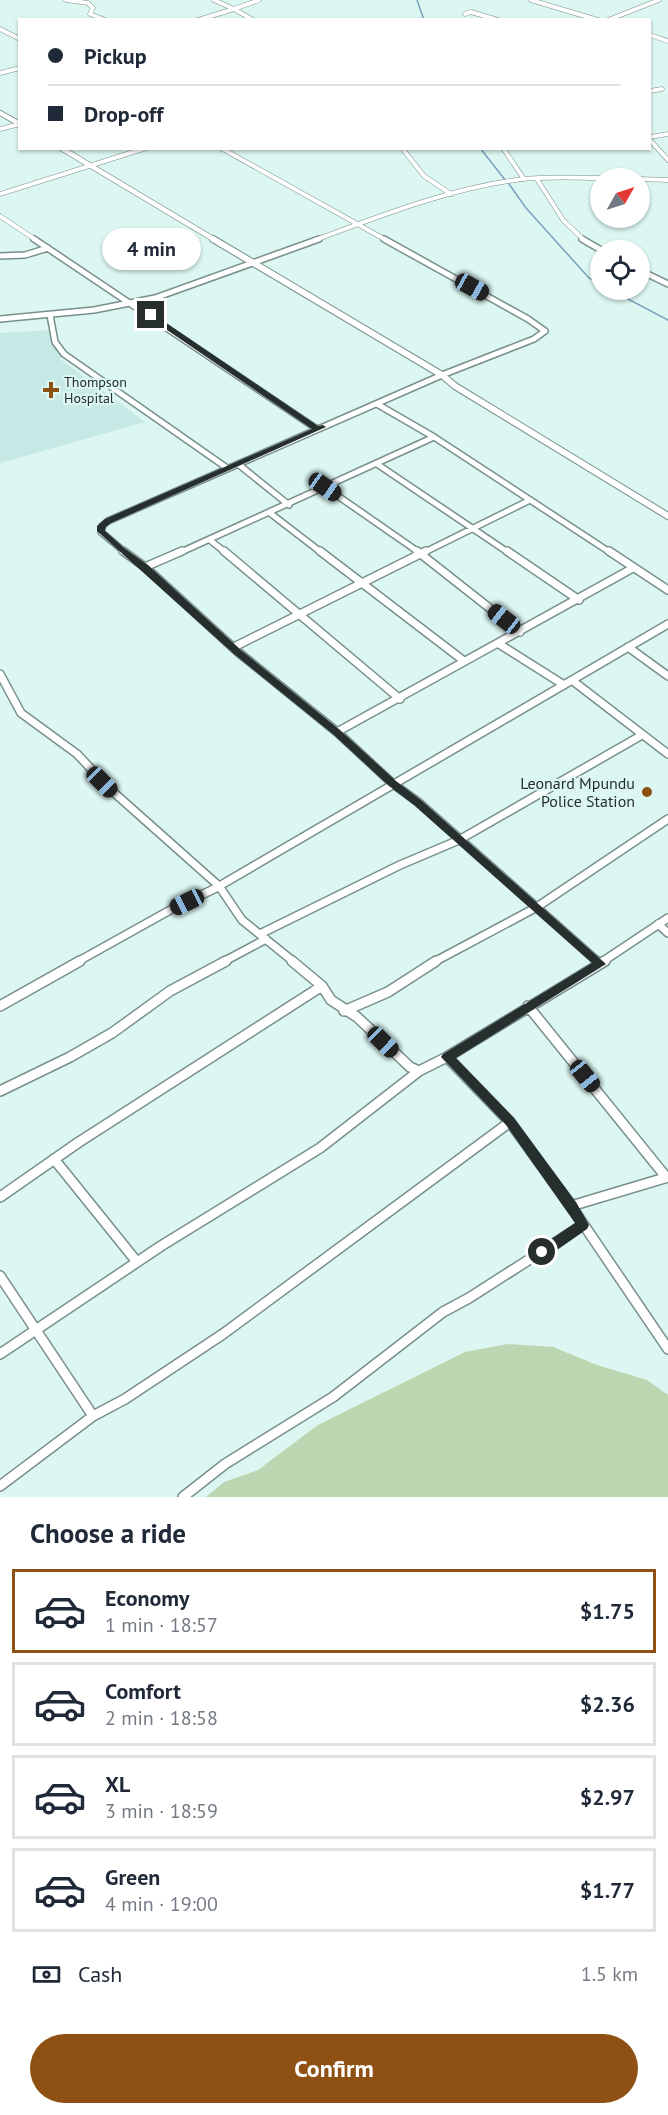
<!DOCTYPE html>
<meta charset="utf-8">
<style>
body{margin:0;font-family:"PT Sans",sans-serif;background:#f6f6f7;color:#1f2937;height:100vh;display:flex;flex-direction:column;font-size:22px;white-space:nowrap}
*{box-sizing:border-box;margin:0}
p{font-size:20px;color:#747a83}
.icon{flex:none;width:33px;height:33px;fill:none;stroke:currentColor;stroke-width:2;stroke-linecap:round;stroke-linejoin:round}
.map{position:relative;height:1497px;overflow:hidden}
.details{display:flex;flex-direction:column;background:#fff;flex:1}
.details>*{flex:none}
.guide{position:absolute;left:18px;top:18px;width:633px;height:132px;border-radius:0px;box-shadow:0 2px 4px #0004;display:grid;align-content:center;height:132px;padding:0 30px;background:#fff}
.needle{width:39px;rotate:51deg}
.controls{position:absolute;left:590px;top:168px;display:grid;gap:12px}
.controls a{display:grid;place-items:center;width:60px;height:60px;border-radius:50%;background:#fff;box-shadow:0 2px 4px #0004;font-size:30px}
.end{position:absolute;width:27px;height:27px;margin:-14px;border:8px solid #262f2e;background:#fff;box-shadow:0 0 0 3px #fff}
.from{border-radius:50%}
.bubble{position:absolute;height:42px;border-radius:21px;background:#fff;box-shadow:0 2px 4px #0004;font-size:20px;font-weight:700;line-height:42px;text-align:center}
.car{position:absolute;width:18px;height:36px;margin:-18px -9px;border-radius:8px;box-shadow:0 0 4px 2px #0007;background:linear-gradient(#222 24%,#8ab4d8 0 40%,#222 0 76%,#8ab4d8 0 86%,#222 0)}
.guide b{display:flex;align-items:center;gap:21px;height:57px;font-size:22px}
.guide b+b{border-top:2px solid #e0e1e3}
.guide i{width:15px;height:15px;background:#1f2937}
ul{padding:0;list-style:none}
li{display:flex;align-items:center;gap:18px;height:84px;margin:0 12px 9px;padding:0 18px;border:3px solid #e0e1e3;border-radius:0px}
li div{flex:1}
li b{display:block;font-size:22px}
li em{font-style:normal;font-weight:700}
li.selected{border-color:#8e5113}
li>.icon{width:54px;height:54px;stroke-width:1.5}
h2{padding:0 30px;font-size:27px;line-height:72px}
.pay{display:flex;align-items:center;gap:15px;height:66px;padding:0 30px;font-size:22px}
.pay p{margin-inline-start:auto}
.action{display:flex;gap:12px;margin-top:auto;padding:12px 30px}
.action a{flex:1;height:69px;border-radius:36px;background:#8e5113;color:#fff;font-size:24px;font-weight:700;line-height:69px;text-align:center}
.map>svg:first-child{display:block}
.built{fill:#c7e9e5}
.green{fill:#bcd6b1}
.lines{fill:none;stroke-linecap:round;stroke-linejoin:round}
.stream{stroke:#79a2bd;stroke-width:1.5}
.minor-far3-casing{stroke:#788f8c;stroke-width:5}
.minor-far2-casing{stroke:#788f8c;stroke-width:8}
.minor-far1-casing{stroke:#788f8c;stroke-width:10}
.minor-casing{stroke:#788f8c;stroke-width:12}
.tertiary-far1-casing{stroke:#788f8c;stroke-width:6}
.tertiary-casing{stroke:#788f8c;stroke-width:8}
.minor-far3{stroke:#fff;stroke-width:4}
.minor-far2{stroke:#fff;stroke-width:5}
.minor-far1{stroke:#fff;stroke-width:7}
.minor{stroke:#fff;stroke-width:9}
.tertiary-far1{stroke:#fff;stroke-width:4.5}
.tertiary{stroke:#fff;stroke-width:6}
.route{fill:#262f2e}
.poi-dot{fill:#8e5113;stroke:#dcf6f2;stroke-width:2}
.labels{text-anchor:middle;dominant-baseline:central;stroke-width:4.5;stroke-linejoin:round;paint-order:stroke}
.far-poi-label{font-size:14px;fill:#262f2e;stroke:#dcf6f2;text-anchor:start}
.poi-label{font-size:16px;fill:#262f2e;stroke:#dcf6f2;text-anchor:end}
</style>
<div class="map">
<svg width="668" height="1497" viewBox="0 0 668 1497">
<rect width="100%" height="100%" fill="#dcf6f2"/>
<path class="built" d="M52,330L62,358L60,359L145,422L0,463V333Z"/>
<path class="green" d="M508,1344L553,1347L597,1365L647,1380L668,1395V1497H206L224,1482L258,1470L318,1425L465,1352Z"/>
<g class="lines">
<path class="stream" d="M417,0L424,20
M480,148L506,181
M509,184L526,208L589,278L600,283
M611,290L668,320"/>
<defs>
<path id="minor-far3" d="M66,0L88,3L93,8L90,14L105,20
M214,0L234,9
M531,0L598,20
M465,14L471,12L498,20
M198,20L234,9
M253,20L234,9L259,0
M608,20L659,0
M0,29L20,39
M650,35L668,41
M0,73L20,68
M650,91L662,89
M0,129L20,124
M650,137L668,134
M650,140L668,160
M221,148L386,240
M402,148L424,176L451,194
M503,148L524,179
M537,179L563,220L584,240
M639,179L668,180
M0,194L146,148
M0,216L36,240
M315,240C383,215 450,188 523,179C550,176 579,178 606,178"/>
<path id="minor-far2" d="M34,239L317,429L320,428
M582,239L601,250
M0,256L25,255L48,248
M639,270L668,284
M50,315L55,342L64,354L227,468
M0,319L94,310L155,298L319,239
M377,404L434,437L611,553
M238,464L289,505
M377,464L509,553
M325,487L420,553
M270,513L322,553
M210,540L226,553
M126,553L101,532L102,526L108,521L442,375L534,339L545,331L528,319L384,239
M179,553L434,437
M423,553L530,500"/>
<path id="minor-far1" d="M123,551L145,567L238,652L337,732L392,783L418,802L598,962
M224,551L400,699
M320,551L464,661
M417,551L520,632
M507,551L579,600
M609,551L668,590
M145,567L182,551
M499,644L564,685
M234,647L426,551
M628,647L668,676
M0,674L21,713L77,754L111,790L219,886L242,920L294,962
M573,681L668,754
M337,732L633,568
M658,924L668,933
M260,934L400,865L459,840L642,735
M77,962L172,909L216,888L668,624
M223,962L266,939
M434,962L537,907L668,819
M602,962L668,918"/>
<path id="minor" d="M292,961L322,986L331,1000L357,1017L410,1067L419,1071L447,1057L605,961
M596,961L600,964
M0,1006L80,961
M528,1006L666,1177
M344,1011L388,992L436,961
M447,1057L510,1122L571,1206L668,1349
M0,1091L70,1057L112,1033L170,991L226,961
M54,1159L137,1262
M0,1197L79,1142L322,986
M571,1206L668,1177
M0,1276L93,1416L125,1399L223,1334L510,1122
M0,1354L161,1246L320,1148L419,1071
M0,1486L93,1416
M183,1497L225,1464L333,1397L443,1312L469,1298L583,1225"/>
<path id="tertiary-far1" d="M0,113L20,124
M61,148L215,240"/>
<path id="tertiary" d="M213,239L442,375L455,386L668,516"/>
</defs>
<use href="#minor-far3" class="minor-far3-casing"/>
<use href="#minor-far2" class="minor-far2-casing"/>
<use href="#minor-far1" class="minor-far1-casing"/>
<use href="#minor" class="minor-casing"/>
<use href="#tertiary-far1" class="tertiary-far1-casing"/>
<use href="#tertiary" class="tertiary-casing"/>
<use href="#minor-far3" class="minor-far3"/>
<use href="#minor-far2" class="minor-far2"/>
<use href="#minor-far1" class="minor-far1"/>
<use href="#minor" class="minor"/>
<use href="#tertiary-far1" class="tertiary-far1"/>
<use href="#tertiary" class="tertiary"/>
</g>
<path class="route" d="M148,314H153L318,426L323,425L326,427L111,523L106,527L105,531L123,547L148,565L241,650L340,730L396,781L421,800L606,964L456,1058L514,1118L576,1202L589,1225L587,1229L547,1257H538L536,1252L538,1248L575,1223L506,1125L441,1057L443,1054L592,963L414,805L389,786L334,735L234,654L97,531V526L105,519L312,429L148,317Z"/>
<g class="poi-dot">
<path d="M48 381h6v6h6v6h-6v6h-6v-6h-6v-6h6z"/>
<circle cx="647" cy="792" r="6"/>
</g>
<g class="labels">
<g class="far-poi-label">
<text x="64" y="382">Thompson<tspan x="64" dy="16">Hospital</tspan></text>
</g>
<g class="poi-label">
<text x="635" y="783">Leonard Mpundu<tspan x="635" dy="18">Police Station</tspan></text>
</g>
</g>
</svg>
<div class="controls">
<a><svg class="needle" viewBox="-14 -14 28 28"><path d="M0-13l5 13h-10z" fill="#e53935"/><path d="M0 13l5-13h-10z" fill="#747a83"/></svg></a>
<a><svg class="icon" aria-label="locate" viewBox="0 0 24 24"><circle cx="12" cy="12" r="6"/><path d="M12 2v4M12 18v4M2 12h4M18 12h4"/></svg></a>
</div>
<i class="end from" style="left:542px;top:1252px"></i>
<i class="end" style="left:151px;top:315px"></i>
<div class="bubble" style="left:102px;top:228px;width:99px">4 min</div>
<i class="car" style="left:472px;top:287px;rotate:119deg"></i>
<i class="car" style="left:325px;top:487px;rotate:125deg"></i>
<i class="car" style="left:504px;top:619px;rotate:308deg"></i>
<i class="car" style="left:102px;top:782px;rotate:135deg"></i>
<i class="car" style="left:187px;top:902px;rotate:244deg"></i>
<i class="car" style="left:383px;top:1042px;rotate:134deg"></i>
<i class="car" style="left:585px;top:1076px;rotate:141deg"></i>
<div class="guide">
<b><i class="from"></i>Pickup</b>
<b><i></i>Drop-off</b>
</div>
</div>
<section class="details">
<h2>Choose a ride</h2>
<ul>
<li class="selected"><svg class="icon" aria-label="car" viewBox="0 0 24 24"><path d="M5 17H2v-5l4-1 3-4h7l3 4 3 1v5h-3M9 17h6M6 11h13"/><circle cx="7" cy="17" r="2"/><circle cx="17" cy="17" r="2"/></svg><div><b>Economy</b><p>1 min · 18:57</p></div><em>$1.75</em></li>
<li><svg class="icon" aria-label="car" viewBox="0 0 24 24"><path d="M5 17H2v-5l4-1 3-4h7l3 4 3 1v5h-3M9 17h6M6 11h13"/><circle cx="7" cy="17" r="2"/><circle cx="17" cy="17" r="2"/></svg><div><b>Comfort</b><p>2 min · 18:58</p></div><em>$2.36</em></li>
<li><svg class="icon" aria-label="car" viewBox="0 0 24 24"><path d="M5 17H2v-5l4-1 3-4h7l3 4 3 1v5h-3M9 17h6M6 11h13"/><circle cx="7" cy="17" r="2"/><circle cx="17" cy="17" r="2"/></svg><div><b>XL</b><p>3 min · 18:59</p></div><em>$2.97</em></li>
<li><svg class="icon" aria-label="car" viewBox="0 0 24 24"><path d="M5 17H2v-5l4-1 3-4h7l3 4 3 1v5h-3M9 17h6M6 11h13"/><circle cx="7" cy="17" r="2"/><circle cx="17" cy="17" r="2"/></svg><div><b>Green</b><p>4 min · 19:00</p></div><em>$1.77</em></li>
</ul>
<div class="pay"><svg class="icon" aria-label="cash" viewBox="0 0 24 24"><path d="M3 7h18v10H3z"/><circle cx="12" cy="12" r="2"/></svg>Cash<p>1.5 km</p></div>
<div class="action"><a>Confirm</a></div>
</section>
